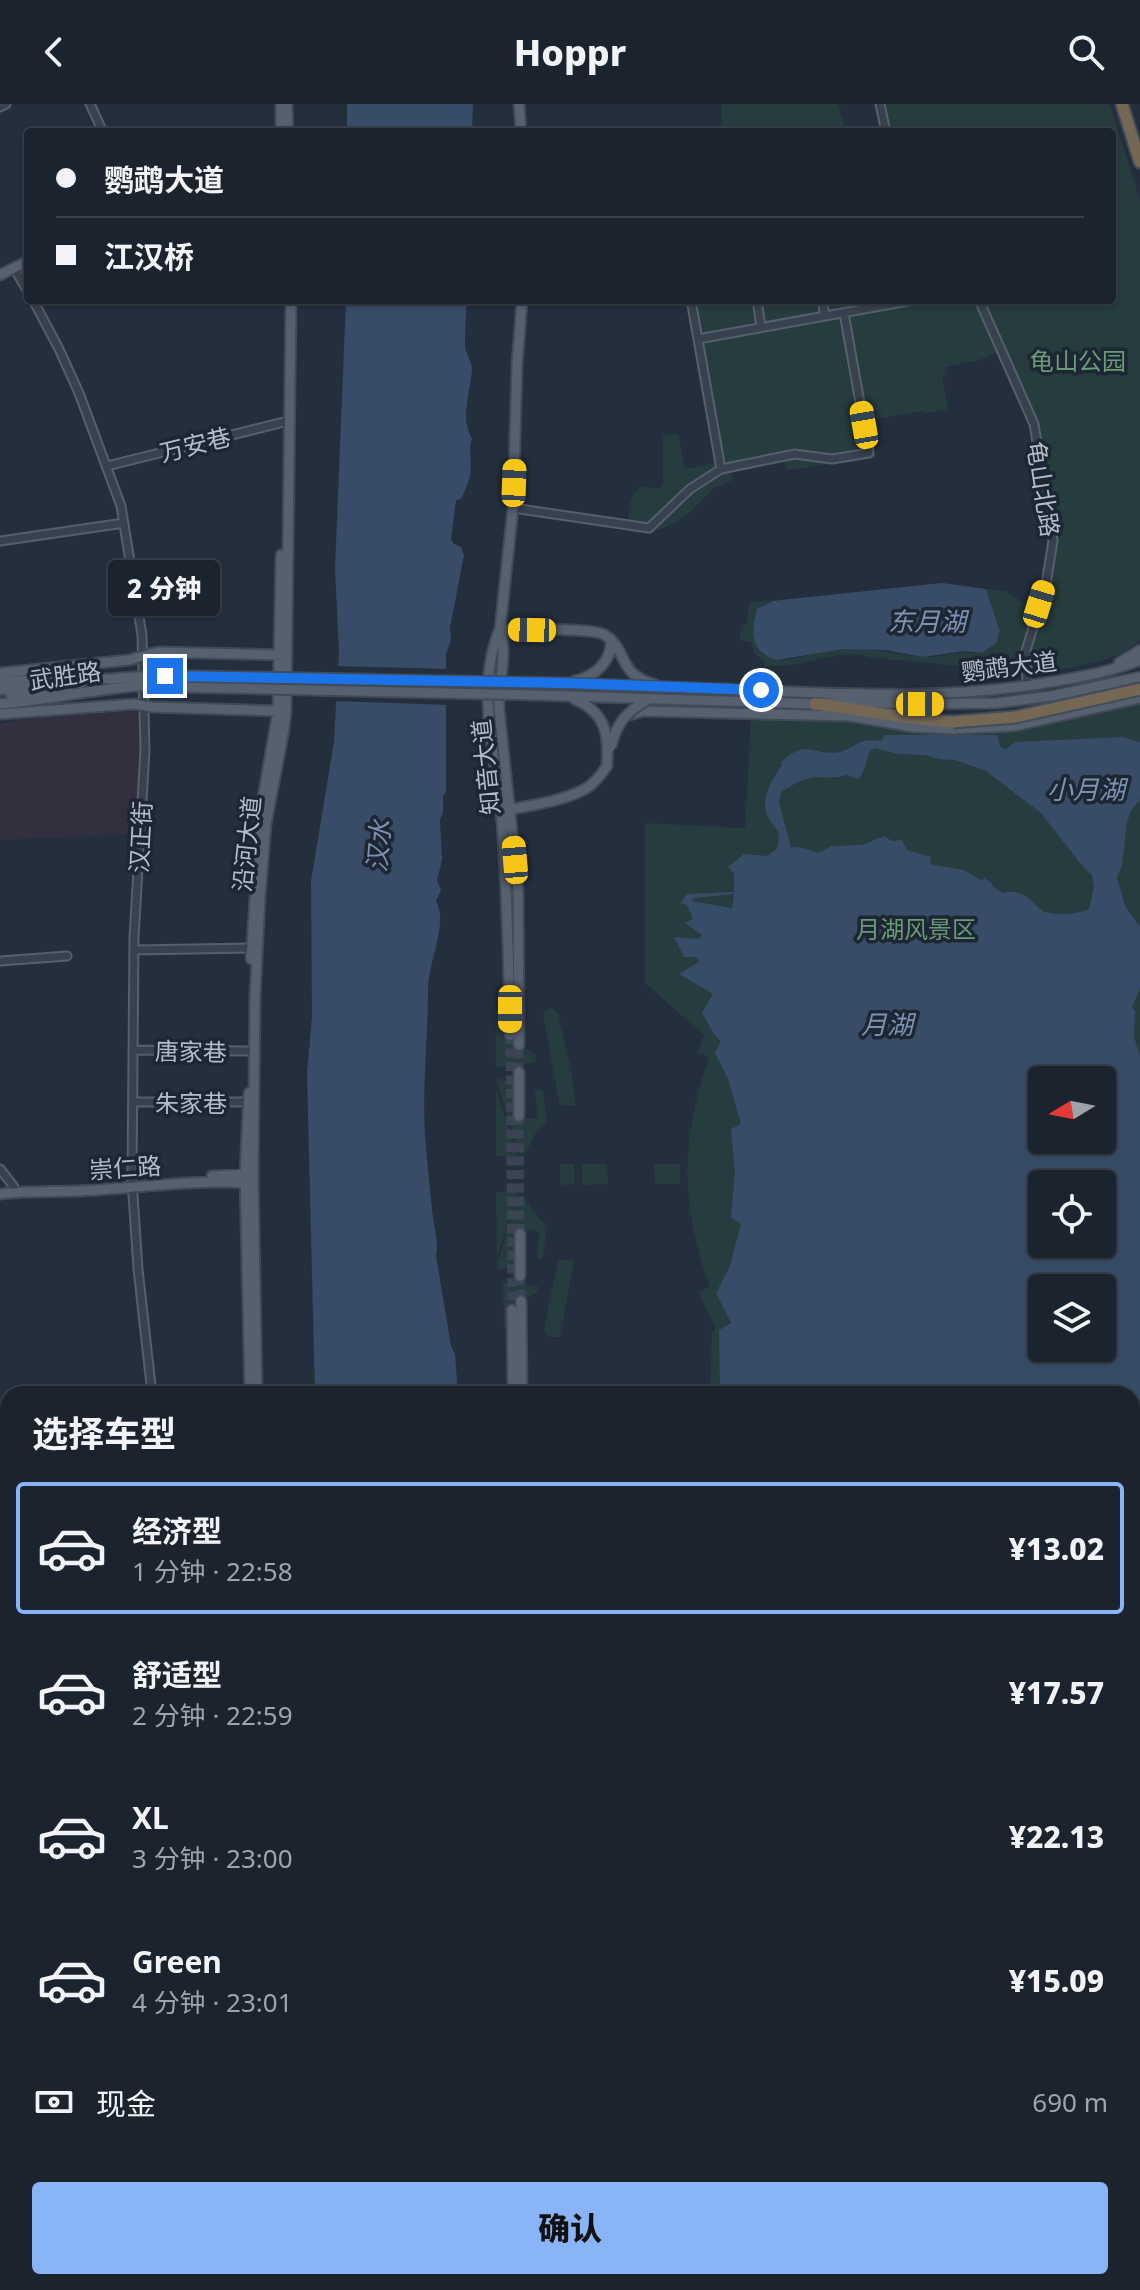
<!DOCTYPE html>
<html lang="zh">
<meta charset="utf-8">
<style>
body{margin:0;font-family:"Noto Sans","Noto Sans SC",sans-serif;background:#282f3a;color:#f1f3f6;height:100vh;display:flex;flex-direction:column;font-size:30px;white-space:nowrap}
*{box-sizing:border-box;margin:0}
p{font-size:26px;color:#a0a4aa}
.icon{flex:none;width:44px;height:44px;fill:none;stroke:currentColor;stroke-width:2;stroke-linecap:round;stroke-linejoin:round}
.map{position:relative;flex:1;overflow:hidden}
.sheet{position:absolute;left:0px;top:1282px;width:1140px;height:904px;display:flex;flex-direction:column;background:#1b232e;border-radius:24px 24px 0 0;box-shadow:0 2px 6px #0004,0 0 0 2px #39404a}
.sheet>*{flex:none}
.guide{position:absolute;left:24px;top:24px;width:1092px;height:176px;border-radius:8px;box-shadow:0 2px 6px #0004,0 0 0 2px #39404a;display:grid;align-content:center;height:176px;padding:0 32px;background:#1b232e}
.needle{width:52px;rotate:260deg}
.fabs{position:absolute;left:1028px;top:962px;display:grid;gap:16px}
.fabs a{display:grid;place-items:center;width:88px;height:88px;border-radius:8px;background:#1b232e;box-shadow:0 2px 6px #0004,0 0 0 2px #39404a;font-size:40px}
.end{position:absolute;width:36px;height:36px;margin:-18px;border:10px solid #1a73e8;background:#fff;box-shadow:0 0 0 4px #fff}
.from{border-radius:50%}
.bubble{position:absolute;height:56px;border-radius:8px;background:#1b232e;box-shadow:0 2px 6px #0004,0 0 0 2px #39404a;font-size:26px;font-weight:800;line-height:56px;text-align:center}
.car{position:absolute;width:24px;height:48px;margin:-24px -12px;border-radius:10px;box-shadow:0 0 6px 2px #0007;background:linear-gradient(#f5c518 24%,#345 0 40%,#f5c518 0 76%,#345 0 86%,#f5c518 0)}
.guide b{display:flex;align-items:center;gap:28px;height:76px;font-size:30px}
.guide b+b{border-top:2px solid #39404a}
.guide i{width:20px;height:20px;background:#f1f3f6}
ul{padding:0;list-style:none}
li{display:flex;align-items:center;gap:24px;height:132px;margin:0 16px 12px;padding:0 16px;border:4px solid transparent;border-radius:8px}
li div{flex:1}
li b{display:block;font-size:30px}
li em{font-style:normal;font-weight:800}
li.on{border-color:#8ab4f8}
li>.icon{width:72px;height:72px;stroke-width:1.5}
h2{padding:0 32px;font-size:36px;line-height:96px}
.pay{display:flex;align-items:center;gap:20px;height:88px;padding:0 32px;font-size:30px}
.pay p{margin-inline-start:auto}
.cta{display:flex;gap:16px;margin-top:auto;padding:16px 32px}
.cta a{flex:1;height:92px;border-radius:8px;background:#8ab4f8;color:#111;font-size:32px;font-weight:800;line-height:92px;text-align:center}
header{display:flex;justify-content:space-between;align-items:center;height:104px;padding:0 32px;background:#1b232e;font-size:36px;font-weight:800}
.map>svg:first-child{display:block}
.medical{fill:#32303f}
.green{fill:#263c3f;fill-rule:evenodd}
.water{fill:#394c67;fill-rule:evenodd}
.pier{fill:#242f3e}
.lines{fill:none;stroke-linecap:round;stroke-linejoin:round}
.major-tunnel{stroke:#3a4453;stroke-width:9;stroke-dasharray:9 4.5;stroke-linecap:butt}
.minor-casing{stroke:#565f6c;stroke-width:11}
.major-casing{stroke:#414a57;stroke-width:13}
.highway-casing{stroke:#434c59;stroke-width:15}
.minor{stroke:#38414e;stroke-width:7}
.major{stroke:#56606e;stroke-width:9}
.highway{stroke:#746855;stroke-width:11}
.major-bridge-casing{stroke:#414a57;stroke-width:13;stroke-linecap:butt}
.highway-bridge-casing{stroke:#434c59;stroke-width:15;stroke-linecap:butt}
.major-bridge{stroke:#56606e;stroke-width:9}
.highway-bridge{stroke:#746855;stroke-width:11}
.route{stroke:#1a73e8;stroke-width:10}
.labels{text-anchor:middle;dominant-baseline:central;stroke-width:7;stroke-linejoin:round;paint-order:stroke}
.park-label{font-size:24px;fill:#6b9a76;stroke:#1d2633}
.street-label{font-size:24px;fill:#b4bcc9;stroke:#1d2633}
.water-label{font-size:26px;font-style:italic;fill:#7c92b1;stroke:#1d2633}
</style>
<header><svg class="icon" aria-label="back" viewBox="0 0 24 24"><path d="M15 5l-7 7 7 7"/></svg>Hoppr<svg class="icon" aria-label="search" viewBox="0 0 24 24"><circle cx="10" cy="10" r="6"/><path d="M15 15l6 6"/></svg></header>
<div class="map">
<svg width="1140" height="2186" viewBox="0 0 1140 2186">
<rect width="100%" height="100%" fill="#242f3e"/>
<path class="medical" d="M127,608L139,609L141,645L138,730L0,736V619L58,611Z"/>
<path class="green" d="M722,0H838L846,28H722Z
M885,0H1110L1140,97V536C1133,541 1126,547 1119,550C1104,558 1045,571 1031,566L1027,557L1028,544L1049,478L1056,449L1057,428L1036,311L984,196H1112V28H892Z
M686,196H878C884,209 909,206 916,196H973L997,248L980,256L945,263L947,272L942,273L948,305L924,309L923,307L869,316L876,354L787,366L784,357L732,367L733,376L714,384L688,410L673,420L655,427L635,429L630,426C626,410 630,394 640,382L660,385L663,379V332L678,329L685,365L714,359Z
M986,485L1006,487L1033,506L1022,551L1016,560L962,562L872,554C846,544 816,558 790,561C781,562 772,562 764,562L765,558L754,549L751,538L739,536L742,520L746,521L750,498L771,496L757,505C751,528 750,541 773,555C793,558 814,548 834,545C864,541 892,551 921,553C940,554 957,546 976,549L999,522Z
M1140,596V1528L1132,1511V1290H678L710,1289L712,1228L716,1225L698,1188L710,1183C680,1099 680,1038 709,953L698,949L704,931L645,879V719L745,724L751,613L861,616L892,622ZM1042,976H1102V1036H1042ZM1042,1080H1102V1140H1042ZM1042,1184H1102V1244H1042Z
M495,903L506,907C510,932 511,938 535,950L536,958L496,964Z
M551,904L558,909L570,960L576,1002L561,1001L559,999L543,910L545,906Z
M496,974L515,979L518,1011L533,1015L537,1013L535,984L543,987L547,1018L535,1030L525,1050H519Z
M496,987L517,1049V1054L496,1052Z
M560,1060H574V1080L560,1081Z
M582,1060H607L608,1080L582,1081Z
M654,1060H680V1080H655Z
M517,1086L518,1090L497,1153L496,1089Z
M522,1090L534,1109L547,1122L543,1154L537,1155L539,1129L533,1125L520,1130L516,1161L498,1166L497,1159L519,1091Z
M562,1155L574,1157L560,1233H550L545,1230L544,1225L558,1156Z
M503,1178L538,1182L537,1189C520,1197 510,1204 506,1223L504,1224Z
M386,2178H439L437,2186H382Z
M741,2178H1010L1001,2186H732Z"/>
<path class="water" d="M347,0H473L472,28H347Z
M346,196H467C466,210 465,227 465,242C466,250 472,258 472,266C470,290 460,314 472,335C468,345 471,351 471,362C471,374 466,385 461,395L456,396L451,435L454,440L461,443L464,451L450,524L451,536L446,550V689L443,692V708L440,716L442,756L437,777L441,786L436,797C449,821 427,859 428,887C428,934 422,982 425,1029C427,1054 429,1079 432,1104C433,1121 439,1135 436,1152L451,1242L455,1250L458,1290H315L307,969L312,913L311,777L334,638L339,546L335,465Z
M942,479L986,485L1000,527L996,539L982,549L964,547L923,553L885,546L844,545L776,556C749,546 751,528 757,505L772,497Z
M885,631H997L1001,644L1006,645L1015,638L1122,633L1140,638V695L1131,707L1127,718L1122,761L1117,773L1125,802L1140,823V884L1132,904L1135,906L1134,933L1140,952V1482L1136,1479L1132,1455V1290H722L720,1288L719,1226L731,1219L716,1189L730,1162L741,1120L731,1113L735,1069L731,1025L741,1020L728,975L715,949L721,937L714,930L702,909L713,890L679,870L699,858L697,853H684L674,833L699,835L702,831L685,819L693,815L687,801L681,799L687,790L734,788V769L728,763L744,750L767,752L777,745L779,730C776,724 771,720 768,713C759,696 772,675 782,661L781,658C809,633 812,653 840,648C849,646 855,640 863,637C869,636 877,637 882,636ZM874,644L898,650L925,651L939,655L955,656L986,667L1041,709L1084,764L1092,771L1094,783L1089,805C1076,811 1058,811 1044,808C1028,795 1025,785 1003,789L992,782V780L984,774L982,777L964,766L930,760L931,753L907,746L902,736L892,737L884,732L862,741L832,742L818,749L804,744L791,743L779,698L782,687C789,683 799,677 806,675C819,671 835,676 846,671L858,675C868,666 864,651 874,644ZM734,790L732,804L692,797L694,794ZM1102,976V1036H1042V976ZM1042,1080H1102V1140H1042ZM1102,1184V1244H1042V1184Z
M183,2178H347L342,2186H178Z
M756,2178H957L968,2186H750Z"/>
<path class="pier" d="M334,562L451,565L450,601L332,597Z"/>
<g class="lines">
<path class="major-tunnel" d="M510,931L512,1206
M519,968V941
M519,1012L520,1130
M520,1172L521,1197"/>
<defs>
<path id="minor" d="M90,0L103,28
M880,0L886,28
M0,3L6,0
M14,164L28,188
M33,196L59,245L79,289L121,402L142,531L145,646L134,834L132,1076L138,1165L152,1290
M691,196L721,365
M757,196L761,223
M822,196L825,212
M979,196L1034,320L1053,437L1046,480L1026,547L1027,582
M698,235L914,196
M107,362L284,318
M513,404L649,424L690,385L721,365L795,350L832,355L869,349L844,209
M0,437L124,419
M134,846L251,844
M0,857L67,852
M133,946L249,947
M133,998H248
M0,1065L14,1083
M0,1383L8,1381
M0,1563L8,1561
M0,1610L8,1649
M0,1668L8,1666
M0,2110L8,2111
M48,2178L58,2186"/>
<path id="major" d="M281,0V28
M287,0L288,28
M519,0L521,28
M0,171L28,157
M500,525C508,550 498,579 499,605L518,785L519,941
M500,525C519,526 593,523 605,531C630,548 615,569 656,581
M1119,559L1140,546
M0,569L129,556L158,548L284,551
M574,577C594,573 612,558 611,536
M0,578L58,574L109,575L135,573
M693,584C814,588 938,599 1057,577C1086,572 1113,567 1140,556
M0,586L82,579
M11,591L68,587
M692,596L815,600L843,598L920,600L997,599L1052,592L1140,573
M0,600C46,596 90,586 136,582
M0,610L134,600L151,603L280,607
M629,611L643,607L850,612L913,623L952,625L1014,622L1140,594
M504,707C530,701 561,698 585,685C594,680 601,671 607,662
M251,855L261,705L278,607L281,451
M510,931C509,860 507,789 502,718C497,656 474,585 500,525L513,404L517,262L522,196
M519,968V1012
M249,989L245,1070L250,1290
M212,1072L249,1070
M0,1090C25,1087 50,1088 74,1087C133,1085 190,1075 248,1079
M520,1130V1172
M521,1197L522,1290
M512,1206L513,1290
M257,1290L253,1071L255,893L260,792L266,720L284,625L286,607L291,196
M0,1965H8
M1132,2110L1140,2095
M1132,2154L1140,2140
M640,2178L659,2186
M98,2186L101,2178
M112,2186L116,2178
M447,2186L449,2178
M457,2186L459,2178
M1090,2186L1094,2178
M1115,2186L1119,2178"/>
<path id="highway" d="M1122,0L1140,58
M815,600C862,605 907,616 953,618
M0,1972L8,1971
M0,1981L8,1980
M0,1996L8,1997
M0,2007H8
M1132,2125L1140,2111
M548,2178L558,2186
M562,2178L586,2186
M1098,2186L1102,2178"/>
</defs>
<use href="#minor" class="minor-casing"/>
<use href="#major" class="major-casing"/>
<use href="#highway" class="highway-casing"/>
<use href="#minor" class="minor"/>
<use href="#major" class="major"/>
<use href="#highway" class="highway"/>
<defs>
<path id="major-bridge" d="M135,573L195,572L564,579L693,584
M136,582L536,591L692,596
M572,594C606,608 609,629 607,662
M611,643C617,617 627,608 649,595"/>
<path id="highway-bridge" d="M953,618L1016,613L1140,585
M617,2178L636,2186"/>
</defs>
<use href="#major-bridge" class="major-bridge-casing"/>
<use href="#highway-bridge" class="highway-bridge-casing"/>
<use href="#major-bridge" class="major-bridge"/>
<use href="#highway-bridge" class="highway-bridge"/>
</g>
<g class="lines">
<path class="route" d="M165,572L564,579L761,586"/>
</g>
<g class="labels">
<g class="park-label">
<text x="1078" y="256">龟山公园</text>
<text x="916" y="824">月湖风景区</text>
</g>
<g class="street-label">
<text transform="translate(195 340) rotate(-14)">万安巷</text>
<text transform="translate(1044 385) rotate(81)">龟山北路</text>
<text transform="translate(1009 562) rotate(-7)">鹦鹉大道</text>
<text transform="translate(65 571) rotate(-8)">武胜路</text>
<text transform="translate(485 663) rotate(-96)">知音大道</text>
<text transform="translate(140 733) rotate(-87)">汉正街</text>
<text transform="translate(246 740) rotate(-84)">沿河大道</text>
<text transform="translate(191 947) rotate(1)">唐家巷</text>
<text x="191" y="998">朱家巷</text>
<text transform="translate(125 1063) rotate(-4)">崇仁路</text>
</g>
<g class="water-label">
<text x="927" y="517">东月湖</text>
<text x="1086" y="685">小月湖</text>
<text transform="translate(378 742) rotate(-85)">汉水</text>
<text x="887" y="920">月湖</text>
</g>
</g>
</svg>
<div class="fabs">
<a><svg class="needle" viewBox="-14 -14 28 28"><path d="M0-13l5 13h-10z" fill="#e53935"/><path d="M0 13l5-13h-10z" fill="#a0a4aa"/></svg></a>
<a><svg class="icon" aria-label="locate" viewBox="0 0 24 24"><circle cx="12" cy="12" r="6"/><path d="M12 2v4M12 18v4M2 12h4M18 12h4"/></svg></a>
<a><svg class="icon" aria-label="layers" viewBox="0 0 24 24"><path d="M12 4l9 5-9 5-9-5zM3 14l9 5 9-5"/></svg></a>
</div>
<i class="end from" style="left:761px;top:586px"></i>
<i class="end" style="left:165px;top:572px"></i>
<div class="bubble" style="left:108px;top:456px;width:112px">2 分钟</div>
<i class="car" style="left:864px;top:321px;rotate:350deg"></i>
<i class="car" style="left:514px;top:379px;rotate:2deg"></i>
<i class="car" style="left:1039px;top:500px;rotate:17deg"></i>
<i class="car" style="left:532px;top:526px;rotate:271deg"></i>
<i class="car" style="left:920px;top:600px;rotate:90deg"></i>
<i class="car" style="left:515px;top:756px;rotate:355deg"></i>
<i class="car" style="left:510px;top:905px;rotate:180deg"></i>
<div class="guide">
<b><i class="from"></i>鹦鹉大道</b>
<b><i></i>江汉桥</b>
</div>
<section class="sheet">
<h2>选择车型</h2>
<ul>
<li class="on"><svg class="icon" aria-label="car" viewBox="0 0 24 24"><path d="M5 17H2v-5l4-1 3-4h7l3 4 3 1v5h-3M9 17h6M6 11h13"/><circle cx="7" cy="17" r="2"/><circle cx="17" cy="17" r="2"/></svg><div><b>经济型</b><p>1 分钟 · 22:58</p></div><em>¥13.02</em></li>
<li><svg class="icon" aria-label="car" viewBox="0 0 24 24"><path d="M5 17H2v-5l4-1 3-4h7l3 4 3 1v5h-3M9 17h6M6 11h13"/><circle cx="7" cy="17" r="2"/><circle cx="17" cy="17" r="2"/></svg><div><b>舒适型</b><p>2 分钟 · 22:59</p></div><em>¥17.57</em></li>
<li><svg class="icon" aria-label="car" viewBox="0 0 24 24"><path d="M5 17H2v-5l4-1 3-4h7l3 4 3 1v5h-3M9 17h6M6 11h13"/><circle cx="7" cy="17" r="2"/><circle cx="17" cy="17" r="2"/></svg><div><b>XL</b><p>3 分钟 · 23:00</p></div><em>¥22.13</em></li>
<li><svg class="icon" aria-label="car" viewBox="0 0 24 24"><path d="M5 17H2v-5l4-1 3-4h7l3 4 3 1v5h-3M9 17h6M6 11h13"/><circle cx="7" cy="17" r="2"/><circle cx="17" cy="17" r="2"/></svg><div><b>Green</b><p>4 分钟 · 23:01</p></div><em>¥15.09</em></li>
</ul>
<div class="pay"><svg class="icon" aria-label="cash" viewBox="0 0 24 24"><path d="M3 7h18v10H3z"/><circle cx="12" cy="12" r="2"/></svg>现金<p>690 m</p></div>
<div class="cta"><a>确认</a></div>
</section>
</div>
